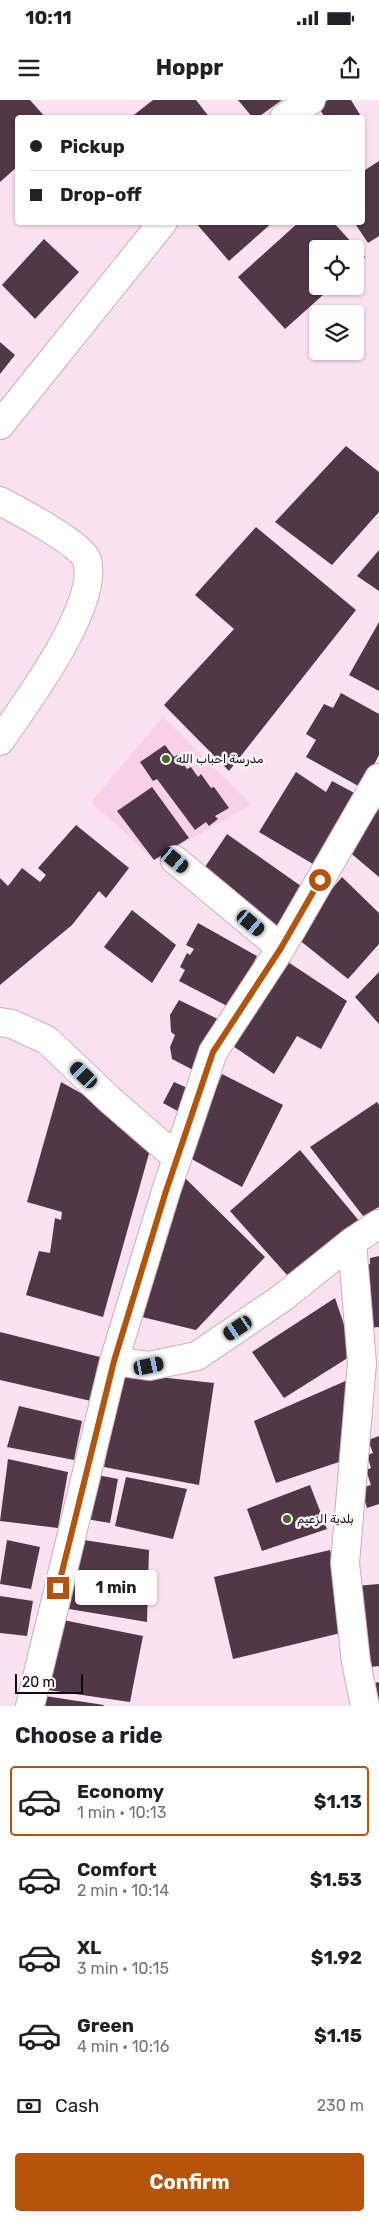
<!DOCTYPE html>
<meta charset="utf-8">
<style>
body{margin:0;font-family:Rubik,"Noto Naskh Arabic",sans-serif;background:#f2f2f2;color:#202124;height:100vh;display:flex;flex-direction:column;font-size:19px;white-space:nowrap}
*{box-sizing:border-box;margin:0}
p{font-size:16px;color:#757577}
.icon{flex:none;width:28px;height:28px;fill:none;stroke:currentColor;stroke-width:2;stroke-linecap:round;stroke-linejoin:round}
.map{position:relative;height:1606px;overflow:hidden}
.panel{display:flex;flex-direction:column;background:#fff;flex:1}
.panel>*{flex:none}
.hud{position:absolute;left:15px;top:15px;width:350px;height:110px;border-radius:5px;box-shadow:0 1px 4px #0004;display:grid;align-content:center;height:110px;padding:0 15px;background:#fff}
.tools{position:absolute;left:309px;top:140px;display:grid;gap:10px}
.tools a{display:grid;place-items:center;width:55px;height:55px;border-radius:5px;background:#fff;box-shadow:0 1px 4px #0004;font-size:25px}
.scale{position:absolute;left:15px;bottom:12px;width:68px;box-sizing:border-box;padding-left:5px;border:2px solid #13080f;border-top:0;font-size:14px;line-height:18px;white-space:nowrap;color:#13080f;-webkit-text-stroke:4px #fcf5f9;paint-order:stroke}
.end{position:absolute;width:22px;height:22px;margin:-11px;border:6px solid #b45309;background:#fff;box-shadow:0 0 0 2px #fff}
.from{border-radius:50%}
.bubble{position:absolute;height:35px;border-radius:5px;background:#fff;box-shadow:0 1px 4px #0004;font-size:16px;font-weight:700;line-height:35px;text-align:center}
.car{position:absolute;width:15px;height:30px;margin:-15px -8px;border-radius:6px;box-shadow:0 0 4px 1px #0007;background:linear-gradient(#222 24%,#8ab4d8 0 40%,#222 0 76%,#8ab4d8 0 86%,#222 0)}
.hud b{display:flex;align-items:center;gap:18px;height:48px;font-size:19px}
.hud b+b{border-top:1px solid #e0e0e0}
.hud i{width:12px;height:12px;background:#202124}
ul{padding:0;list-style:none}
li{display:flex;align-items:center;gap:15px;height:70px;margin:0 10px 8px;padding:0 5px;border:2px solid transparent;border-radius:5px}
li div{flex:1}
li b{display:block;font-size:19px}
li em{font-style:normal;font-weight:700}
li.selected{border-color:#b45309}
li>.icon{width:45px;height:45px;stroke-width:1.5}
h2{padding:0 15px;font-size:22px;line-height:60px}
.pay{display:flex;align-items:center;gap:12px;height:55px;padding:0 15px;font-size:19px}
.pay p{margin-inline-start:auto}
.action{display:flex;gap:10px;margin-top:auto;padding:10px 15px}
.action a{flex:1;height:58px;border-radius:5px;background:#b45309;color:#fff;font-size:20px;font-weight:700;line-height:58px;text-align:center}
.status{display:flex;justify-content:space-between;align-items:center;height:35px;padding:0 25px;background:#fff;direction:ltr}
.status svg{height:14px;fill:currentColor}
header{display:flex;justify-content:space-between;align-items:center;height:65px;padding:0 15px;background:#fff;font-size:22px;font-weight:700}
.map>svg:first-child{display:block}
.built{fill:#f8d0e8}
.building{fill:#513747}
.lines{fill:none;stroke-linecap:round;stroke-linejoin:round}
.minor-casing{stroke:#cdadc0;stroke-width:30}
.minor{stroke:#fff;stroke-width:28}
.route{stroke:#b45309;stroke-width:6}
.poi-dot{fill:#466a22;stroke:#fcf5f9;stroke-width:2}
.labels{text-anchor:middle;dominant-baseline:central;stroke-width:5;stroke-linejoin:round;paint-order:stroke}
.poi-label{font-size:12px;fill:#13080f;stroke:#fcf5f9;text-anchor:start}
</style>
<div class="status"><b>10:11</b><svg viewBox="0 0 49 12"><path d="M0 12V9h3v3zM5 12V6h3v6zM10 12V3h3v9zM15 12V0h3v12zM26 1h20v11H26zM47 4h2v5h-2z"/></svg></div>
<header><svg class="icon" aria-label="menu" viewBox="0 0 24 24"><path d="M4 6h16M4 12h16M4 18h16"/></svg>Hoppr<svg class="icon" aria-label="share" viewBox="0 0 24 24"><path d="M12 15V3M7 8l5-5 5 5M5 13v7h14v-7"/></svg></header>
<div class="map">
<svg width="379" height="1606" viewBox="0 0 379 1606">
<rect width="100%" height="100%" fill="#fce1f1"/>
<path class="built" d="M163,617L251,705L154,760L91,702Z"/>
<path class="building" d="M0,0H30L46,18H18V66L0,82Z
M153,0H196L210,18H130Z
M238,0H282L257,18H253Z
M328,0H351L362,18H325L318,6Z
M379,61V136L368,143L354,122H362V72Z
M195,122H273L229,161Z
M299,122H333L365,157L355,166V149H318V186H333L285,229L238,177Z
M44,139L79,172L35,219L2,185Z
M0,242L15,255L0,274Z
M346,346L379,372V412L332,465L275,422Z
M256,427L356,510L229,671L164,605L234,529L195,495Z
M379,450V491L357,476Z
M379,522V591L349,575Z
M341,593L379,614V655L362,688L306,657L316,640L306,634L324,604L333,608Z
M165,645L174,657L177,655L187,669L191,667L198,677L201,674L211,688L214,687L229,708L215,716L218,719L209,726L206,722L195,730L157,679L153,681L140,662Z
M296,672L326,692L332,681L360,696L318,767L259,732Z
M152,687L189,738L154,760L117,711Z
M379,709V777L347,750Z
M76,725L129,768L106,798L99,791L72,825L0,885V778L8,786L22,768L40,782L46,775L38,768Z
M227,734L308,791L282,834L201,773Z
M342,777L379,813V844L348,879L293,835Z
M132,810L176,845L152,883L104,847Z
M198,823L257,856L231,908L179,881L185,870L180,867L187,853L190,855L194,849L186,845Z
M285,860L347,901L321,949L297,936L274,974L230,944Z
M379,872V924L355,897Z
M179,900L226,923L199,973L172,959L170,947L175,935L171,932L170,915Z
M222,974L283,1005L242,1087L188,1057Z
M61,982L102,1005L150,1050L103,1217L26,1195L39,1151L50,1153L55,1118L61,1120L62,1112L27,1102Z
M174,982L194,991L183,1014L163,1003Z
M377,1002L379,1005V1107L363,1116L310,1047Z
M300,1050L360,1122L287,1175L230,1111Z
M184,1077L265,1157L196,1230L142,1217Z
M379,1156V1227L368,1228L361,1166L370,1164V1158Z
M335,1198L354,1254L284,1298L252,1252Z
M0,1232L104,1258L91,1301L0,1280Z
M122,1273L214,1283L199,1385L104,1367Z
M350,1279L348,1359L276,1383L254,1321Z
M19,1306L82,1321L74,1360L7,1347Z
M379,1336V1404L367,1408L361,1388L371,1385L366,1370L371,1368L367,1355L373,1353L368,1340Z
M8,1359L68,1372L58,1428L0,1421Z
M92,1374L118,1379L110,1423L80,1418Z
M126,1377L187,1389L173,1439L115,1426Z
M310,1385L327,1429L262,1451L247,1409Z
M7,1440L40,1447L31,1489L0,1484Z
M84,1440L149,1450L147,1522L69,1509Z
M330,1450L349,1531L233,1559L214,1477Z
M379,1484V1566L363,1568L355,1486Z
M0,1496L33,1501L27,1536L0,1533Z
M63,1520L143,1536L130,1602L48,1590Z
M379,1582V1603H378L375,1583Z
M45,1596L104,1605L103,1606H43Z"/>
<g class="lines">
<defs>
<path id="minor" d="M284,18L311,0
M0,325L163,122
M0,401C17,410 82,444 87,460C100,505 25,604 0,641
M175,760L281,848
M0,922L12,924L47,940L109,999L177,1058
M352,1142L362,1263L345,1463L356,1562L365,1606
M114,1261L149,1266L197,1256L282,1198L352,1142L379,1124
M30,1606L114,1261L166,1091L213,952L281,848L379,678"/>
</defs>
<use href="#minor" class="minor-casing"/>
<use href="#minor" class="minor"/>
</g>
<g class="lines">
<path class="route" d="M58,1488L114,1261L166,1091L213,952L281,848L320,780"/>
</g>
<g class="poi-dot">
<circle cx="166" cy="659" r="5"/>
<circle cx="287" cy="1419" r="5"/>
</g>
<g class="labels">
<g class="poi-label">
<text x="176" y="659">مدرسة احباب الله</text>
<text x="297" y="1419">بلدية الزعيم</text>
</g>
</g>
</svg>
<div class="tools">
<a><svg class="icon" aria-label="locate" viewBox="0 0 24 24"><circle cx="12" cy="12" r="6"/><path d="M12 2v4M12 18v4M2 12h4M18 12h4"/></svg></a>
<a><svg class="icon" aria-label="layers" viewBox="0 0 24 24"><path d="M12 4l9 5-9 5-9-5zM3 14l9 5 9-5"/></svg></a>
</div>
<div class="scale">20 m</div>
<i class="end from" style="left:320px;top:780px"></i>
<i class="end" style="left:58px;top:1488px"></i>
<div class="bubble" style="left:75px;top:1470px;width:82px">1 min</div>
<i class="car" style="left:175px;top:760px;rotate:130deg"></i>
<i class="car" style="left:251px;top:823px;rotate:130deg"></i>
<i class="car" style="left:84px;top:975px;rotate:314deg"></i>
<i class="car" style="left:238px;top:1228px;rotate:236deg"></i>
<i class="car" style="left:149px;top:1266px;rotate:78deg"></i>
<div class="hud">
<b><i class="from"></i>Pickup</b>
<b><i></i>Drop-off</b>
</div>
</div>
<section class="panel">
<h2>Choose a ride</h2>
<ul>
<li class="selected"><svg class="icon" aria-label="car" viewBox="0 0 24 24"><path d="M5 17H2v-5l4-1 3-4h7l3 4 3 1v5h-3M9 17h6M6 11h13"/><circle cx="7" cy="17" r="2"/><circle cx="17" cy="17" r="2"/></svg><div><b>Economy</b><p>1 min · 10:13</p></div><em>$1.13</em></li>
<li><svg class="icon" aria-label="car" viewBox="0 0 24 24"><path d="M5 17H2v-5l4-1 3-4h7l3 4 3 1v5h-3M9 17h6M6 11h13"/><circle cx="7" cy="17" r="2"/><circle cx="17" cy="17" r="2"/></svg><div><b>Comfort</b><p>2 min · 10:14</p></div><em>$1.53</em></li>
<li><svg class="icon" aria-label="car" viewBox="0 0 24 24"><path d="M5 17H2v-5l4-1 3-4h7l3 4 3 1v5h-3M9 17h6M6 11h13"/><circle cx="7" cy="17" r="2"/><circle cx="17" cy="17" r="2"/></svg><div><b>XL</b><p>3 min · 10:15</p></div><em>$1.92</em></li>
<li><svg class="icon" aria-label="car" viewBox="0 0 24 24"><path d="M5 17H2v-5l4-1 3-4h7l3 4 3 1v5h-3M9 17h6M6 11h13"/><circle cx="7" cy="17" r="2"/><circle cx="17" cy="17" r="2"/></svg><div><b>Green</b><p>4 min · 10:16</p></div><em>$1.15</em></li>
</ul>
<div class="pay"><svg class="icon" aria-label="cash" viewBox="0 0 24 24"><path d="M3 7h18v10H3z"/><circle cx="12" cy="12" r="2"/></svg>Cash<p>230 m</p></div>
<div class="action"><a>Confirm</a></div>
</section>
